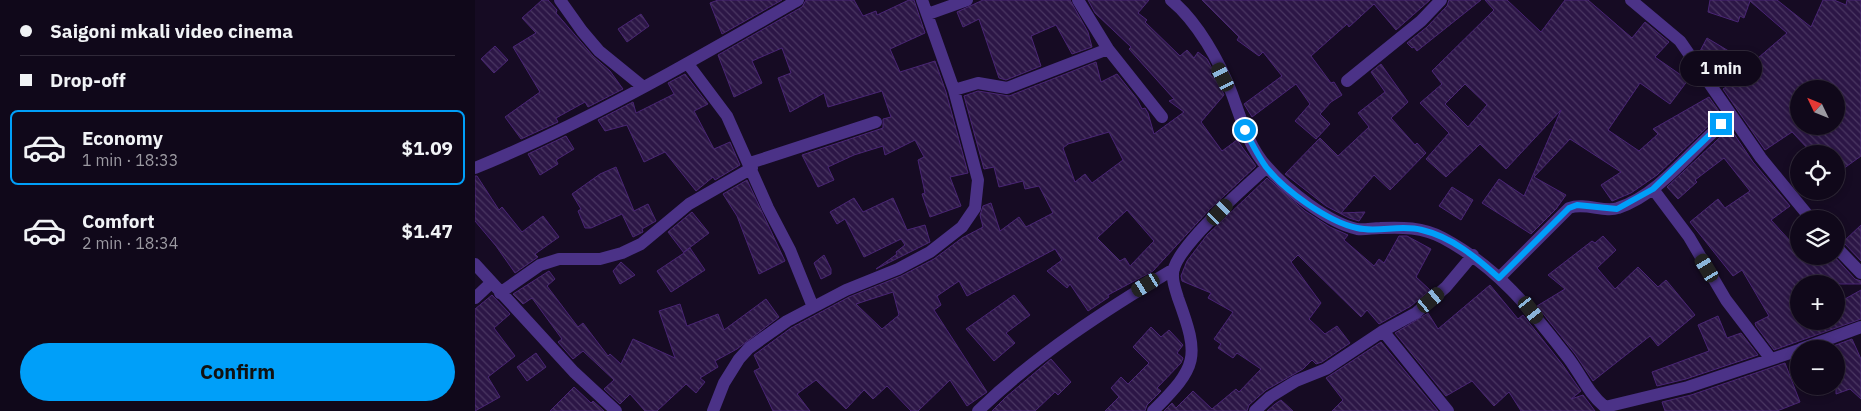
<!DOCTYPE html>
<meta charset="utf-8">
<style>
body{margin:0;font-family:"IBM Plex Sans",sans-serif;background:#191123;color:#f1f3f6;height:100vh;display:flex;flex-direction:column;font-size:19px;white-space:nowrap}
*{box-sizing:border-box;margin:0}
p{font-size:16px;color:#9c9aa2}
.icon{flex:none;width:28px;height:28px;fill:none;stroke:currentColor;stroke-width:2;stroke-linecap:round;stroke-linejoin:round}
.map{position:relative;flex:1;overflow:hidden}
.sheet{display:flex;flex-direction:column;background:#10081a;width:475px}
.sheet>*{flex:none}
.guide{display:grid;align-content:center;height:110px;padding:0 20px;background:#10081a}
.needle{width:32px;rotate:313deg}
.buttons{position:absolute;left:1315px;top:80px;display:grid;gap:10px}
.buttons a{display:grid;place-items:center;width:55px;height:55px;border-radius:50%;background:#10081a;box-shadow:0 2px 8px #0003,0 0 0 1px #302939;font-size:25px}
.end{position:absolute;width:22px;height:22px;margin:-11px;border:6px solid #009ff9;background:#fff;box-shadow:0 0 0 2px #fff}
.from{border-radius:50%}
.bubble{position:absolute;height:35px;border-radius:18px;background:#10081a;box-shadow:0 2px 8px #0003,0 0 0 1px #302939;font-size:16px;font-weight:700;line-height:35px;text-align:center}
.car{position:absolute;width:15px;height:30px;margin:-15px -8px;border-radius:6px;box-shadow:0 0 4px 1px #0007;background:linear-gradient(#222 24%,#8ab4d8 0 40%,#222 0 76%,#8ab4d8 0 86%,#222 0)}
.guide b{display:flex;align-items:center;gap:18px;height:48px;font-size:19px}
.guide b+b{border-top:1px solid #302939}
.guide i{width:12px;height:12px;background:#f1f3f6}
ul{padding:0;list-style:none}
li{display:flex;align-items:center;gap:15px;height:75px;margin:0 10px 8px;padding:0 10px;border:2px solid transparent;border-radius:8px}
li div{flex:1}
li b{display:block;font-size:19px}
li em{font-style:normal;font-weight:700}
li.current{border-color:#009ff9}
li>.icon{width:45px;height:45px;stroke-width:1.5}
.primary-button{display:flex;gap:10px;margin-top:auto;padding:10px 20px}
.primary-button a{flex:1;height:58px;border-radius:30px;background:#009ff9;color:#111;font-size:20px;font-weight:700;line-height:58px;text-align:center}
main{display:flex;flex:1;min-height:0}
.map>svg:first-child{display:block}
.building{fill:url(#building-back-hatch);stroke:#492574;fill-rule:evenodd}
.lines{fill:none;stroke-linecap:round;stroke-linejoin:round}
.minor{stroke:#4b3287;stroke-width:12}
.route{stroke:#009ff9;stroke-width:6}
</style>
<main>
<section class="sheet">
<div class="guide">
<b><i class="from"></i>Saigoni mkali video cinema</b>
<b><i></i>Drop-off</b>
</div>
<ul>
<li class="current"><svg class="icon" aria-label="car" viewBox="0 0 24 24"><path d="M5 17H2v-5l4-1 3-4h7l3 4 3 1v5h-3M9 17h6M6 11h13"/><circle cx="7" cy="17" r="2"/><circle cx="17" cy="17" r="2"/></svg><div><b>Economy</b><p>1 min · 18:33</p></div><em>$1.09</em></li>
<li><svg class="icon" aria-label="car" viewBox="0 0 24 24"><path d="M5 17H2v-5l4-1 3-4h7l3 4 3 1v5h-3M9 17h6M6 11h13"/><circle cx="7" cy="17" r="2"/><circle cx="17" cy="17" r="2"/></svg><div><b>Comfort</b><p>2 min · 18:34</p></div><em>$1.47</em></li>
</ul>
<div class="primary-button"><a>Confirm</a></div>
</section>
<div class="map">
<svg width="1386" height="411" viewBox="0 0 1386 411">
<defs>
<pattern id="building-back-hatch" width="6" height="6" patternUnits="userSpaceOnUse" patternTransform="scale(1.25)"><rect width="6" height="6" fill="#2c1646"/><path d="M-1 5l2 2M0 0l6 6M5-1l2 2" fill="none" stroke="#4a3762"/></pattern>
</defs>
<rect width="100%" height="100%" fill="#160b23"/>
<path class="building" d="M67,0H73L82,10L81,13L118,56L135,71L148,89L113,107L110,102L81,118L83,122L46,139L30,117L65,92L38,47L61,33L47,18Z
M243,0H307L247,34L235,3Z
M331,0H379L388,16L401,11L402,15L434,0H439L450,33L415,49L425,72L460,61L471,92L493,173L475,177L486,206L455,217L447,194L450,193L443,160L449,157L440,140L410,155L408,146L379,155L353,167L359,180L343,187L327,155L408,128V119L416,117L407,91L353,107L349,93L315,112L303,78L316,73L307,48L277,61L287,83L259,97L243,55L327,7Z
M508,0H595L613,32L617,47L597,54L581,25L556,36L566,66L531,80L524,78L504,19L488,27L482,12Z
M613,0H674L663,13L672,20L670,22L705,56L712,50L719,58L723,52L732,59L738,70L735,74L745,85L749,95L726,122L747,151L762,140L781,166L734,210L678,271L633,295L634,297L613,311L595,284L592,288L572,271L587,260L580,249L492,296L484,281L462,296L466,305L459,310L512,392L492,406L475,380L443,411H436L412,386L398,399L389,390L371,409L341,380L322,394L335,411H298L279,371L285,368L279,355L316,328L374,297L426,276L459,259L487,238L508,227L505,215L508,206L516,203L525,231L544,217L551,227L578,213L564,186L550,189L548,181L524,187L519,167L509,169L489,96L503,91L534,96L621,62L626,82L642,74L662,99L667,109L670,108L673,113L679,134L709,112L694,101L699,99L654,49L656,47L620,13ZM634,132L648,160L617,183L610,174L600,182L588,148L593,144ZM652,210L679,241L655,266L650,258L645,261L622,238ZM418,292L424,315L407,329L381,304Z
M727,0H955L921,30L899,4L874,27L872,24L836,56L856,83L859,82L867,95L856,102L845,114L855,124L841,139L820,121L835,104L821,84L777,117L769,104L807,76L788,52L784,56L762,40L764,37Z
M974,0H1006L942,51L939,47L937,48L932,43L952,27L972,6Z
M1010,0H1032L1066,32L1090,0H1113L1157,38L1170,22L1194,42L1180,57L1213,80L1195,104L1165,83L1133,130L1164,151L1183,134L1178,129L1234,97L1246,114L1182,175L1156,193L1137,201L1126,185L1146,172L1095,139L1059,177L1091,195L1081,209L1056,234L1007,203L1024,179L1049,196L1086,110L1031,169L1005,144L971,177L951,159L974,133L945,103L967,84L957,71L1019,10ZM990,84L1012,105L993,127L970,104Z
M1235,0H1302L1336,27L1348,0H1359L1371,5L1372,0H1386V156L1361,174V154H1338L1317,132L1290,150L1248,89L1251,87L1247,82L1254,77L1230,63L1224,53L1232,38L1272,62L1281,55L1283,58L1312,33L1275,1L1269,18L1265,16L1263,22L1233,12ZM1324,89H1361V126H1324Z
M166,14L174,26L152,42L143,29Z
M20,46L33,60L19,73L6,59Z
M906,64L933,102L916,118L940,145L942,143L951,153L915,190L899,175L866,213L890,212L884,221L874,218L851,206L810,174L845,138L863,156L894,127L883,113L910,92L896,72Z
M210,74L233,104L219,111L239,149L255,142L265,165L240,180L238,177L221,191L190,152L169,162L152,125L130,131L123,120L158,102L161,113L199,94L193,83Z
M1255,128L1278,162L1315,206L1296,220L1316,242L1324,235V256H1359L1380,279L1386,281V284H1324V321H1361V304L1386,290V319L1299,350L1281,326L1280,323L1294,316L1267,270L1258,276L1215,222L1243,199L1250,208L1275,191L1249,158L1220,180L1222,182L1203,199L1192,187Z
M91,136L99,149L81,160L83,164L65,175L53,154Z
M141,167L159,211L173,204L181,221L167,229L168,232L158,237L147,214L116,228H110L103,211L106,209L97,194L125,174Z
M0,176H2L24,210L27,207L47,232L68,216L84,237L60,254L63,257L40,273L21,246L0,221Z
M792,178L830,211L855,227L873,235L869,240L899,266L904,259L909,263L924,236H932L956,249L941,277L955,290L936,306L904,324L892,310L886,317L823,255L816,262L846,303L834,319L850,334L862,326L875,343L847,362L841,364L837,360L828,369L791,390L774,405L772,411H689L697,403L701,408L718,391L737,409L761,389L764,392L786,369L762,353L758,358L743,348L746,344L739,339L758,312L733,298L736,293L707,281L706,276L712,261L732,235Z
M272,180L310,261L284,274L262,216L248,194Z
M977,187L998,200L986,220L964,206Z
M379,198L388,212L418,198L432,230L450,225L455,242L401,269L422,254L421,252L430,245L426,239L389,257L370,219L362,224L355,212Z
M217,212L234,233L209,252L215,248L230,270L196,292L182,271L209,253L193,232Z
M1386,225V261L1368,242Z
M1128,236L1141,250L1122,268L1140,289L1163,267L1183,287L1191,280L1220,315L1183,346L1175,336L1118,381L1100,354L1062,306L1090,289L1073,275L1117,241L1120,243Z
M349,255L356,269V274L346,279L339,263Z
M146,262L160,275L145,284L138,271Z
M74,271L80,279L72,286L103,327L108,323L133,356L135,354L146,364L158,339L200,358L184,311L205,304L212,326L243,314L249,330L291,299L304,317L262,349L240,361L243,367L225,378L230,382L221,393L211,384L182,411H170L155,394L145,404L129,389L139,380L108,351L98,359L83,342L87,339L57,298L48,304L38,294Z
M1015,285L1043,319L1048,315L1087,364L1106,391L1096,399L1108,395L1120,411H1046L1034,392L1019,406L997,381L971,396L920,333L953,313L963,329Z
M17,295L35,314L19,328L40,356L13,377L25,397L0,411V309Z
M539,295L555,315L531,333L540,343L519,361L491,329Z
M1243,316L1252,338L1266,333L1283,355L1211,379L1182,386L1177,372L1234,351L1223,325Z
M676,327L686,337L694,330L708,345L702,353L708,358L706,363L682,388L686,391L672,405L670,411H630L644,397L636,388L646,377L653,384L674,363L658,347Z
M1377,339L1386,359V399L1375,389L1361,394V349H1350Z
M906,342L963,411H857L868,400L851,378Z
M61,353L71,367L52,381L42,367Z
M576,359L596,382L583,395L580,392L560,411H517L531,397Z
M1310,363L1325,402L1302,411H1190L1187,402L1216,395Z
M99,387L116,403L118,401L129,411H75Z
M806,400L818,411H792L800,404Z"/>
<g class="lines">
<path class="minor" d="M85,0L107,31L124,51L167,86
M603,0L633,49L687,117
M696,0C722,21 745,62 757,94C766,119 774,148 793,168C812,190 854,223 882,229C889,230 898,228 905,228C926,227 948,227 968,238C1024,268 1056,310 1094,359C1106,375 1114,394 1130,407L1213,387L1324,350
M1156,0L1205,41L1286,158L1336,219
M453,14L492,0
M213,64L252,116L293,208L315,250L338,307
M872,81L946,21L966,0
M479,90L503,83L532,88L633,49
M275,163L401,122
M0,168C111,123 219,60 323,0
M1178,189L1214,237L1251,300L1296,359
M1361,247L1386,273
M0,264L99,372L141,411
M1024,278L1094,208C1110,202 1130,213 1143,208C1190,192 1219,144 1257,116
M25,293L65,265L84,259H125L147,253L166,244L214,204L277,168
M0,298L16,283
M908,331L973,411
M1326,349L1386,327
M238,411L249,383L264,359L274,348L312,321L371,290L423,269L455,252L487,227L500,208L503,180L479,90L447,0
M503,411C561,355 630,310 699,269
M678,411C723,366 725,358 703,298C700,288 696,278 699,268C708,241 769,188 792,167
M780,411L795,397L821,381L851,369L908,331L941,313L971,287L998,255"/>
</g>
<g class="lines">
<path class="route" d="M770,130C776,142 783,156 791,167C809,190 853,222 882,228C903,233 926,224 947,230C977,237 1002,258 1024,278L1094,208L1102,205L1142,209L1178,189L1246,124"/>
</g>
</svg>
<div class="buttons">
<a><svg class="needle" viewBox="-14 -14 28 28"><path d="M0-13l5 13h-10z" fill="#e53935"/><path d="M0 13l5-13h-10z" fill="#9c9aa2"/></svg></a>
<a><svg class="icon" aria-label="locate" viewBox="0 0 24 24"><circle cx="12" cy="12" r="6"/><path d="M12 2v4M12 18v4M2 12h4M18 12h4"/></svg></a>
<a><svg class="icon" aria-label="layers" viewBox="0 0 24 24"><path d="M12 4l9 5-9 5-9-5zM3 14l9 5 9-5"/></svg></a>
<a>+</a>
<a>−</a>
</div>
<i class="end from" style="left:770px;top:130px"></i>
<i class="end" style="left:1246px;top:124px"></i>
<div class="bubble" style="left:1205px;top:51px;width:82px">1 min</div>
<i class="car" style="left:748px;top:77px;rotate:333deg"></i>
<i class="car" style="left:745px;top:212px;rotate:44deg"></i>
<i class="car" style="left:1232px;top:268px;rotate:329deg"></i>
<i class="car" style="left:671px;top:285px;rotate:239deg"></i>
<i class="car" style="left:956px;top:300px;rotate:50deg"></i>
<i class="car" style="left:1056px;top:310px;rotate:142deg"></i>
</div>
</main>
